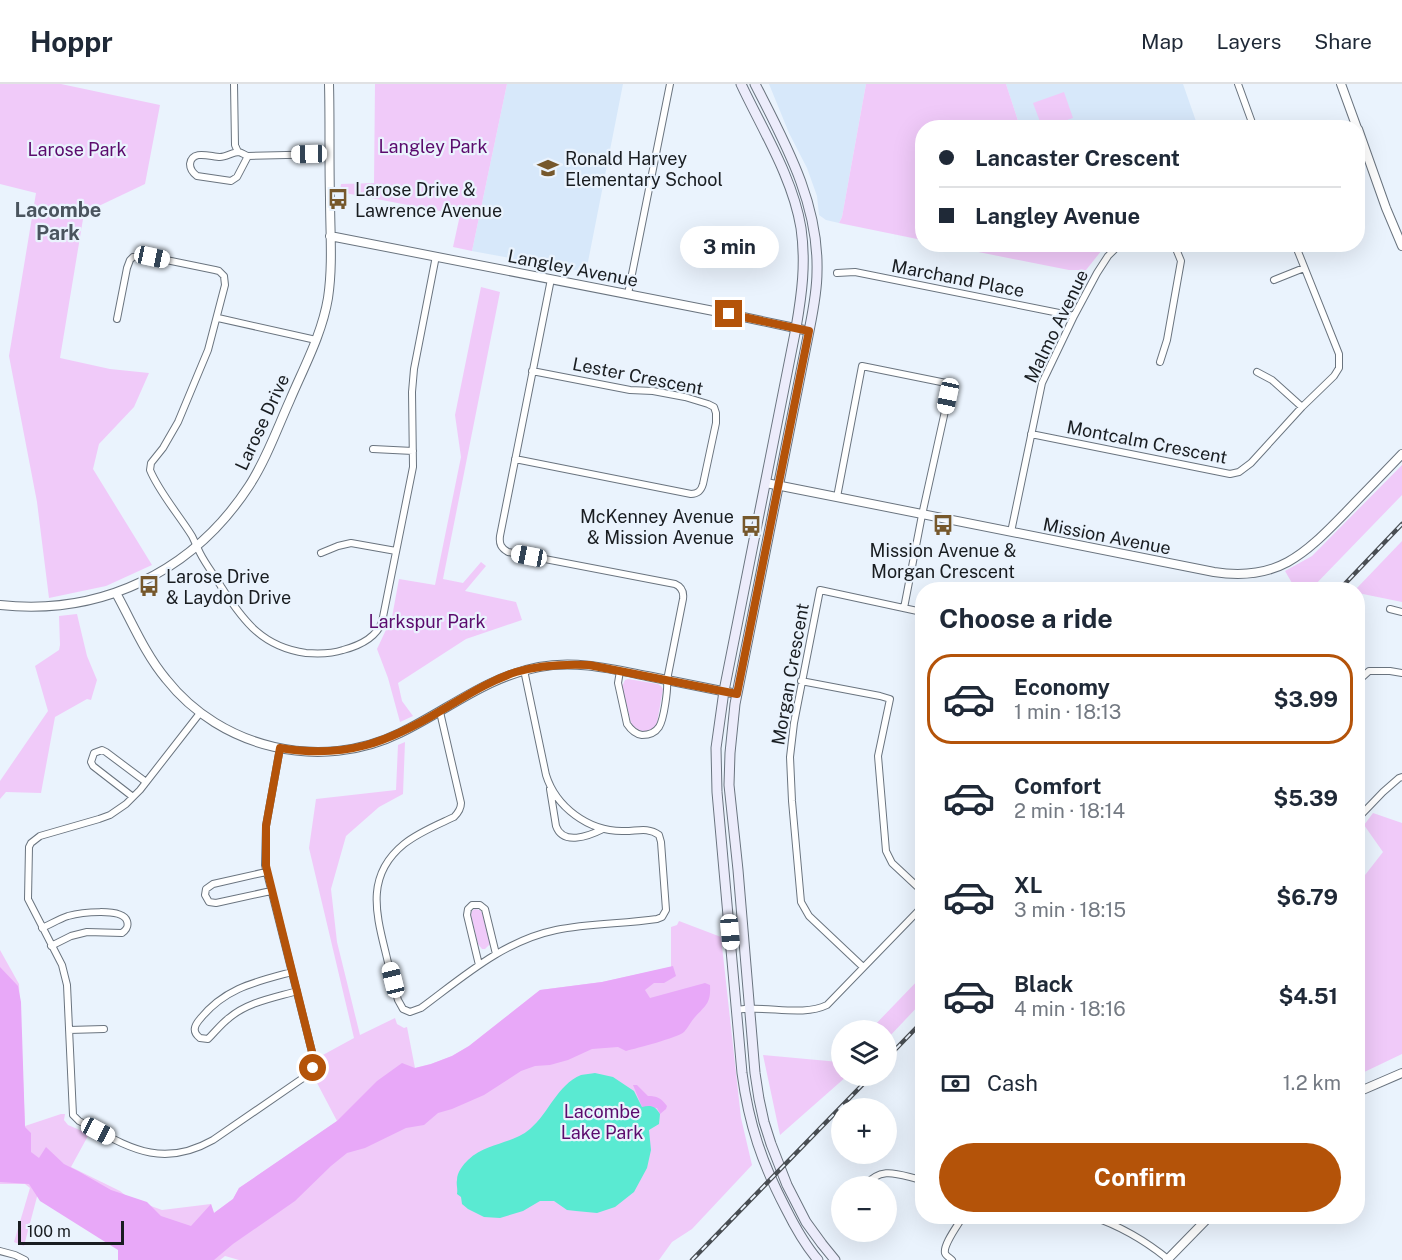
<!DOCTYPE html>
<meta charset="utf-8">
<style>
body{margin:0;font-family:"Public Sans",sans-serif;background:#f6f6f7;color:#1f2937;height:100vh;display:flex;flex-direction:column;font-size:22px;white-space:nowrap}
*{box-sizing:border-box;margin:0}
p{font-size:20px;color:#747a83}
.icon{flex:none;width:33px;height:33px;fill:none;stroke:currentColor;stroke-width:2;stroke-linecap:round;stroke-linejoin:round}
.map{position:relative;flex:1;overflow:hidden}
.side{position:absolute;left:915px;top:498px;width:450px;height:642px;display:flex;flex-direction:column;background:#fff;border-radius:24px;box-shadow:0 6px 24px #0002}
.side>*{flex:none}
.guide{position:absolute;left:915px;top:36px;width:450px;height:132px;border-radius:24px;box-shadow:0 6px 24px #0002;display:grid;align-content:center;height:132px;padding:0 24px;background:#fff}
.controls{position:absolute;left:831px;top:936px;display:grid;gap:12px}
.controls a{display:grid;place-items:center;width:66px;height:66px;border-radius:50%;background:#fff;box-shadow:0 6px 24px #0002;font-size:30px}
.scale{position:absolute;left:18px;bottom:15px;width:106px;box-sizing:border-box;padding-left:6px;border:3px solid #191d21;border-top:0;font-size:16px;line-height:21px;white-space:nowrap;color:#191d21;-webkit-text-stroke:4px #eaf3fd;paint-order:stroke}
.end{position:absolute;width:27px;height:27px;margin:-14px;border:8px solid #b45309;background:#fff;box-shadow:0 0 0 3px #fff}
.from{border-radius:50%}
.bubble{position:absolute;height:42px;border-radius:21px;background:#fff;box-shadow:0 6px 24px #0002;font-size:20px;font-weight:700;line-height:42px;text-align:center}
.car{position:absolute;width:18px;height:36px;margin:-18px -9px;border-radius:8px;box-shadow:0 0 4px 2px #0007;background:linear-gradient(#fff 24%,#345 0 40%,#fff 0 76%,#345 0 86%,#fff 0)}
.guide b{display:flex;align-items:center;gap:21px;height:57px;font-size:22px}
.guide b+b{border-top:2px solid #e0e1e3}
.guide i{width:15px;height:15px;background:#1f2937}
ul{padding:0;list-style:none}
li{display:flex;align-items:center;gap:18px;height:90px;margin:0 12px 9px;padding:0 12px;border:3px solid transparent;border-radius:24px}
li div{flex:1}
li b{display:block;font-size:22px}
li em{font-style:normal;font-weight:700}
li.current{border-color:#b45309}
li>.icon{width:54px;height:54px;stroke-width:1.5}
h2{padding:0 24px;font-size:27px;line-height:72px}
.pay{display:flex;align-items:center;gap:15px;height:66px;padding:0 24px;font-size:22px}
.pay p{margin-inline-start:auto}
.button{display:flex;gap:12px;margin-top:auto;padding:12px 24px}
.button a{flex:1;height:69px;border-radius:36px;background:#b45309;color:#fff;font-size:24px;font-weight:700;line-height:69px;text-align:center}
header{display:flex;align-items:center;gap:36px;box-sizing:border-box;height:84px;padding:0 30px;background:#fff;border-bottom:2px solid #e0e1e3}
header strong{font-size:28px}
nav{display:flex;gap:33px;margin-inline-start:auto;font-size:21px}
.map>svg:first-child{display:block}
.built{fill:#d7e8fa}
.green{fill:#f0caf9}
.forest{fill:#e8a8f8}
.water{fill:#5aead2}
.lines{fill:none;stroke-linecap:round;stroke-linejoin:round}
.minor-casing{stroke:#6a747f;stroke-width:8}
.tertiary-casing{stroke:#6a747f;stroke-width:10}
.secondary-casing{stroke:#6a747f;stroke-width:11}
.minor{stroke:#fff;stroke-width:6}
.tertiary{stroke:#fff;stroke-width:8}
.secondary{stroke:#ececfb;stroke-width:9}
.rail-casing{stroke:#494e53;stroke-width:4.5}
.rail{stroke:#eaf3fd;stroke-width:2;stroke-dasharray:7;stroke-linecap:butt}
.route{stroke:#b45309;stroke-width:8}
.labels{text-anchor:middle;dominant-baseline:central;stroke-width:4.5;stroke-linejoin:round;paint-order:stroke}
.park-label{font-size:18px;fill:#5b0b6d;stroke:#eaf3fd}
.poi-label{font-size:18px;fill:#191d21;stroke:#eaf3fd;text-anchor:start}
.street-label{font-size:18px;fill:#191d21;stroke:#eaf3fd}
.neighbourhood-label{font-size:20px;font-weight:bold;fill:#4a545e;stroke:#eaf3fd}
</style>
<header>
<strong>Hoppr</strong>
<nav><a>Map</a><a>Layers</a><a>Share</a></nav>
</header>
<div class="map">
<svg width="1402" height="1176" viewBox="0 0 1402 1176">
<rect width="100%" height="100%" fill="#eaf3fd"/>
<path class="built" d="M507,0H623L586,188L472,167Z
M769,0H866L842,133L839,139L826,136L819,131L817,112L807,84L789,49Z
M1006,0H1183L1198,43H1020Z"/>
<path class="green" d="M0,0H61L160,21L145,100L84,129L60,274L110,285L149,289L134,323L99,360L93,385L152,481L106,502L49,514L37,418L9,272L36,109L0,100Z
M375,0H507L472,167L453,163L460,131L340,108L341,100L374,99Z
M866,0H1006L1020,43L922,44V156L839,139L842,133Z
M1064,8L1073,34L1046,43H1042L1033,19Z
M943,161L1106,160V161L1086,186H1069Z
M481,203L500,208L443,495L463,499L481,478L486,482L465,507L516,518L522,536L466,555L398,599L402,617L413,632L400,638L388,594L377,565L392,533L399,495L435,501L461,373L455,331Z
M1402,381V411L1311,505H1284L1292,499L1285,487L1312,472Z
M1402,457V518L1358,509V506L1356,505Z
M77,530L87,572L97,596L91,616L87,615L55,633L41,709L6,708L0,715V697L48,627L35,582L59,566L60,561L59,532Z
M628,595L658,600L661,602L663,605L657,639C651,650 638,650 631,639L622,602L625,596Z
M405,658L403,710L379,723L346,752L331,805L337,858L360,951L395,934L397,940L404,944L407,943L415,984L431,980L452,972L469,962L540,906L602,898L671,883V843L677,841L679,837L721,853L741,1034L752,1081L692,1145L672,1158L659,1176H239L225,1172L220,1176H143L38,1109L24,1162L14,1158L30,1104L25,1100H0V866L19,900L25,1042L61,1030H65L64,1036L68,1041L89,1050L71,1083L120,1107L129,1114L162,1126L211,1120L214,1129L233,1115L239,1104L337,1037L316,997L327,989L321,972L354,954L309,764L316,715L396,706L398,661Z
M1373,729L1402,739V970L1358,991V800L1383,768L1364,741Z
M475,825L480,826L482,829L490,860L485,865H482L478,860L471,831L472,827Z
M922,892V918L887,955L886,946H870Z
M763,971L839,978L841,976L842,992H847L780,1051Z"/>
<path class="forest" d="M673,882L676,892L664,899H654L645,906L650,914L705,899L710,901C711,919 706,921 695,933C691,937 688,944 684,948C677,954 637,964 626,967L618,963L592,965L568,976L550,981L535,982L521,987L484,1011L452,1025L438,1029L424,1041L406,1044L365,1064L347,1069L331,1082L295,1117L233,1160L214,1176H118V1166L40,1117L29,1100L0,1098V883L18,902L21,918L25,1043L31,1049V1068L39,1074L46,1063L64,1080L78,1087L111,1106L147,1118L161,1132L191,1142L211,1120L214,1129L233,1115L239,1104L337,1037L377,997L402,979L415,984L431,980L452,972L469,962L540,906L602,898Z
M633,1001H637L648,1012C657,1012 661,1014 667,1022L666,1025L660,1030L657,1024L642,1023Z"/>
<path class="water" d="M595,989L613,993L634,1007L642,1023C651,1021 655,1022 660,1030L659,1040L649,1046L651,1066L647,1084L634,1108L615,1123L597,1129L576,1127L567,1126L554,1117H540L523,1127L500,1134L484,1133L468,1125L462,1120L461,1113L457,1110C458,1104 456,1101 457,1096C457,1088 463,1081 468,1076C487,1058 511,1061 530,1045C549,1029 557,1001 581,991C585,990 591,990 595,989Z"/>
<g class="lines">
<defs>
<path id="minor" d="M234,0L235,61L238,68
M1238,0L1254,44
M248,72L237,93L231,97L197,92C193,89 190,86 190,80C192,65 211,73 220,73C226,73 233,68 239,68C242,69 245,71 248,72L329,70
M837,189L855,188L1074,232
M551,195L500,452C499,460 501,464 508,468L675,500C682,503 684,508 683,515L667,596C668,606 664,635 659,643C655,649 649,651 642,651C635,650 631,646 627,640L618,599L620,587
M1274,196L1304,184
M628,210L670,0
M218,234L316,256
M117,235L127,184L130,176L133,173L147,172L215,186L219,187L224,192L225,201L208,266L178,338L163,364L151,379L150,386C159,408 179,431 192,452C195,458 197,463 200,469C206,481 215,492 222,504C244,538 263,563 306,569C319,570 331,570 343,566C358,562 376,554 382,538L413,383L412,308L414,285L436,172
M1160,278L1167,256L1181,177L1174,160
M1257,288L1272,296L1302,323
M1031,350L1230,390L1239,388L1251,379L1302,323L1334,292L1339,284V270L1295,160
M373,365L413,367
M515,375L691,410C698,410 701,407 703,400L716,339V329L714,323L708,320L685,313L653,307L630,306L532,287
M837,413L862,282L951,300L922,431L904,524
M1011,448L1042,299L1074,232L1097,189L1108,172L1120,160
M321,469L338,462L351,459L396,467
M1390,525L1402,528
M801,597L880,612L890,615L878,672L886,767L892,779L922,807
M1358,597L1369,587H1390L1402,589
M440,628L461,719C461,725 458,729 454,733C437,741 419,748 404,760C367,790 375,826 385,866C389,883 393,899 398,916L403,925L410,928L421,924C463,893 503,857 556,846C589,839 623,840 657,835L662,833L666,826L661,758L659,751C647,742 635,748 622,747C588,747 556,723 546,691L524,586
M200,629L140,706L126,720L110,731L99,735L40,752L31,759L29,763L28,815L62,881L67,901L73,1031L79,1037C127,1062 160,1086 213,1056L306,992L313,984L314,976L265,781L266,742L280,664
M550,705L556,742C563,762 589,752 603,745
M133,713L93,682L91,678L94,669L102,666L106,668L146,698
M1358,734L1383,708L1399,694L1402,693
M266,788L213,800L206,805L205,811L209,818L216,819L271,807
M42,844C51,840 59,835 68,832C79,829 122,823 127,837C129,843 126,846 122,849L87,848L71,852L51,862
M479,881L467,831L468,825L472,821H480L485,825L496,870
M863,883L809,832L801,818L792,717L790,673L794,639L820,506L922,528
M292,888C255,898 225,904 200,935C194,942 192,948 200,954L208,955C215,948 221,940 229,934C248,918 273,914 297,907
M737,926C766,921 802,933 827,921L922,823
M69,946L104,945
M864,1102C883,1081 898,1091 922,1096
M1091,1132C1120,1142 1146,1157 1169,1176
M0,1167L15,1171L25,1176
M952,1176C950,1174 945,1171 945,1169C943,1160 959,1140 963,1132"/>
<path id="tertiary" d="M1341,0L1357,44
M1358,45L1386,124L1402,162
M330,152L729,230L809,247
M766,399L1214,488C1277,498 1304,471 1345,429C1364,409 1383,390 1402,370
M116,509C132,538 145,570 166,595C221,665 321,688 400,649C448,626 486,593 539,583C576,576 612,585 647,592C677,598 707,604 737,610
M0,521C101,532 193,488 249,402C266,376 277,345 290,316C304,283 322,250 328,214C333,181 330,147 330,114C329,76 330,38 329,0
M1358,1008L1402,989
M1167,1176L1210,1132"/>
<path id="secondary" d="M741,0C762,45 793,94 801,144C806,179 802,209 796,244L724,607L716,664L717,708L742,989C749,1041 762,1079 786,1125C795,1143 805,1161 818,1176
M755,0C785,59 819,119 817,188C817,208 813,227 809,247L735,620L730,669L729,701L738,786L755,989L759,1015L764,1038L771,1060L787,1101L806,1138L822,1160L835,1176"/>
</defs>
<use href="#minor" class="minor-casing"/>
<use href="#tertiary" class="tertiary-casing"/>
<use href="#secondary" class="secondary-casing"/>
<use href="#minor" class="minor"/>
<use href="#tertiary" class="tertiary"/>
<use href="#secondary" class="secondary"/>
<defs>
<path id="rail" d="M1339,506L1402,440
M886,975L922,938
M692,1176L871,992"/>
</defs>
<use href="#rail" class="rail-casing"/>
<use href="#rail" class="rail"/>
</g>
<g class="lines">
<path class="route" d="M313,984L314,976L266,782V742L280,664C345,675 387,659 442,626C466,612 489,597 516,588C540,581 564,580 589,581L737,610L809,247L729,230"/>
</g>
<defs>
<symbol id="school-bare" viewBox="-9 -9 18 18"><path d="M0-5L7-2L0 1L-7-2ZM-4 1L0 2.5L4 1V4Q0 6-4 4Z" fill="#76582c" stroke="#eaf3fd" stroke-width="2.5" paint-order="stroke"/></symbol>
<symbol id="bus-bare" viewBox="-9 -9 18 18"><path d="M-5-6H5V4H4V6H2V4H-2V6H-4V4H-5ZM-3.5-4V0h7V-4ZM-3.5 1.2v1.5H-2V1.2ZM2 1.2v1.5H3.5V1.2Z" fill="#76582c" stroke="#eaf3fd" stroke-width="2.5" paint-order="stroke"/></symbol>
</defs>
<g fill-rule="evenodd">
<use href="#school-bare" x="533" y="69" width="30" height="30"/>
<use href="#bus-bare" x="323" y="100" width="30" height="30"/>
<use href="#bus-bare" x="928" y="426" width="30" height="30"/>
<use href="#bus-bare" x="736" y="427" width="30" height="30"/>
<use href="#bus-bare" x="134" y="487" width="30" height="30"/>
</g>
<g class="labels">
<g class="park-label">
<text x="433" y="62">Langley Park</text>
<text x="77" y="65">Larose Park</text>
<text x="427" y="537">Larkspur Park</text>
<text x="602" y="1027">Lacombe<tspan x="602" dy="21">Lake Park</tspan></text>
</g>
<g class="poi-label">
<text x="565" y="74">Ronald Harvey<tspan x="565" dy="21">Elementary School</tspan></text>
<text x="355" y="105">Larose Drive &amp;<tspan x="355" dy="21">Lawrence Avenue</tspan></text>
<text x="734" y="432" text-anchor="end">McKenney Avenue<tspan x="734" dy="21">&amp; Mission Avenue</tspan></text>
<text x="943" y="466" text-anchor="middle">Mission Avenue &amp;<tspan x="943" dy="21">Morgan Crescent</tspan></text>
<text x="166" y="492">Larose Drive<tspan x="166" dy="21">&amp; Laydon Drive</tspan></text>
</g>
<g class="street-label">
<text transform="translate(573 184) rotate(11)">Langley Avenue</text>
<text transform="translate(958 194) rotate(11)">Marchand Place</text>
<text transform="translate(1056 242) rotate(-64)">Malmo Avenue</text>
<text transform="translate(638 292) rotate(11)">Lester Crescent</text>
<text transform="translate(262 338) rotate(-65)">Larose Drive</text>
<text transform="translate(1147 358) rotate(11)">Montcalm Crescent</text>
<text transform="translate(1107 452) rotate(11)">Mission Avenue</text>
<text transform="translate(790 590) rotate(-80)">Morgan Crescent</text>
</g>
<g class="neighbourhood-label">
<text x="58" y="126">Lacombe<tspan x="58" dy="23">Park</tspan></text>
</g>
</g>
</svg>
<div class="controls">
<a><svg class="icon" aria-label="layers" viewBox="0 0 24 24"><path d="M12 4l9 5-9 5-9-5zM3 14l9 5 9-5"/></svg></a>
<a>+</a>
<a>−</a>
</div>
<div class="scale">100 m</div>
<i class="end from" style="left:313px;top:984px"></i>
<i class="end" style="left:729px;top:230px"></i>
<div class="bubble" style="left:680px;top:142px;width:99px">3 min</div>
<i class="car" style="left:309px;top:70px;rotate:269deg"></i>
<i class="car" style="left:152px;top:173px;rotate:102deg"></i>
<i class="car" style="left:948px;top:312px;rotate:192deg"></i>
<i class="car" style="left:529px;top:472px;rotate:281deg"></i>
<i class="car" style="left:730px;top:848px;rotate:175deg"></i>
<i class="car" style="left:393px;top:896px;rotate:346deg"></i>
<i class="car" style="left:98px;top:1047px;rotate:118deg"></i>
<div class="guide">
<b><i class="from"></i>Lancaster Crescent</b>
<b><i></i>Langley Avenue</b>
</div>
<section class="side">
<h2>Choose a ride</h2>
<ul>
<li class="current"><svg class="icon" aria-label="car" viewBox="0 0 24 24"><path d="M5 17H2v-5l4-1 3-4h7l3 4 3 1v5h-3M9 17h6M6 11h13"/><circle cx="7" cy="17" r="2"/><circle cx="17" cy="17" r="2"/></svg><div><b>Economy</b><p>1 min · 18:13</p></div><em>$3.99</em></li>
<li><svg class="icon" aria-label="car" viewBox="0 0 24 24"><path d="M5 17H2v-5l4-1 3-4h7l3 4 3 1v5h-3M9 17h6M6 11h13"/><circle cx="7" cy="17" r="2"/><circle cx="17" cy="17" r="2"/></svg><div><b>Comfort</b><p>2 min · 18:14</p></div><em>$5.39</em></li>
<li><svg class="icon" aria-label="car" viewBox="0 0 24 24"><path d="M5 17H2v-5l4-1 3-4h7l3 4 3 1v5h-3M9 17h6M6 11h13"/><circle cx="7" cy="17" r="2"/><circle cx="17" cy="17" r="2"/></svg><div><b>XL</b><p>3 min · 18:15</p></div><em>$6.79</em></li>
<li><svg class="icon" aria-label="car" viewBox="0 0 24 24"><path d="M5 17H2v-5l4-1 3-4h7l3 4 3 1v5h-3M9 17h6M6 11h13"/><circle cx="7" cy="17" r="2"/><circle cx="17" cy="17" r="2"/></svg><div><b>Black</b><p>4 min · 18:16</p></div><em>$4.51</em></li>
</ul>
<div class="pay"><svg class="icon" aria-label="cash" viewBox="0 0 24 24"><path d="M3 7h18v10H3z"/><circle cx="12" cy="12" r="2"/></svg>Cash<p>1.2 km</p></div>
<div class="button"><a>Confirm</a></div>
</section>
</div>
